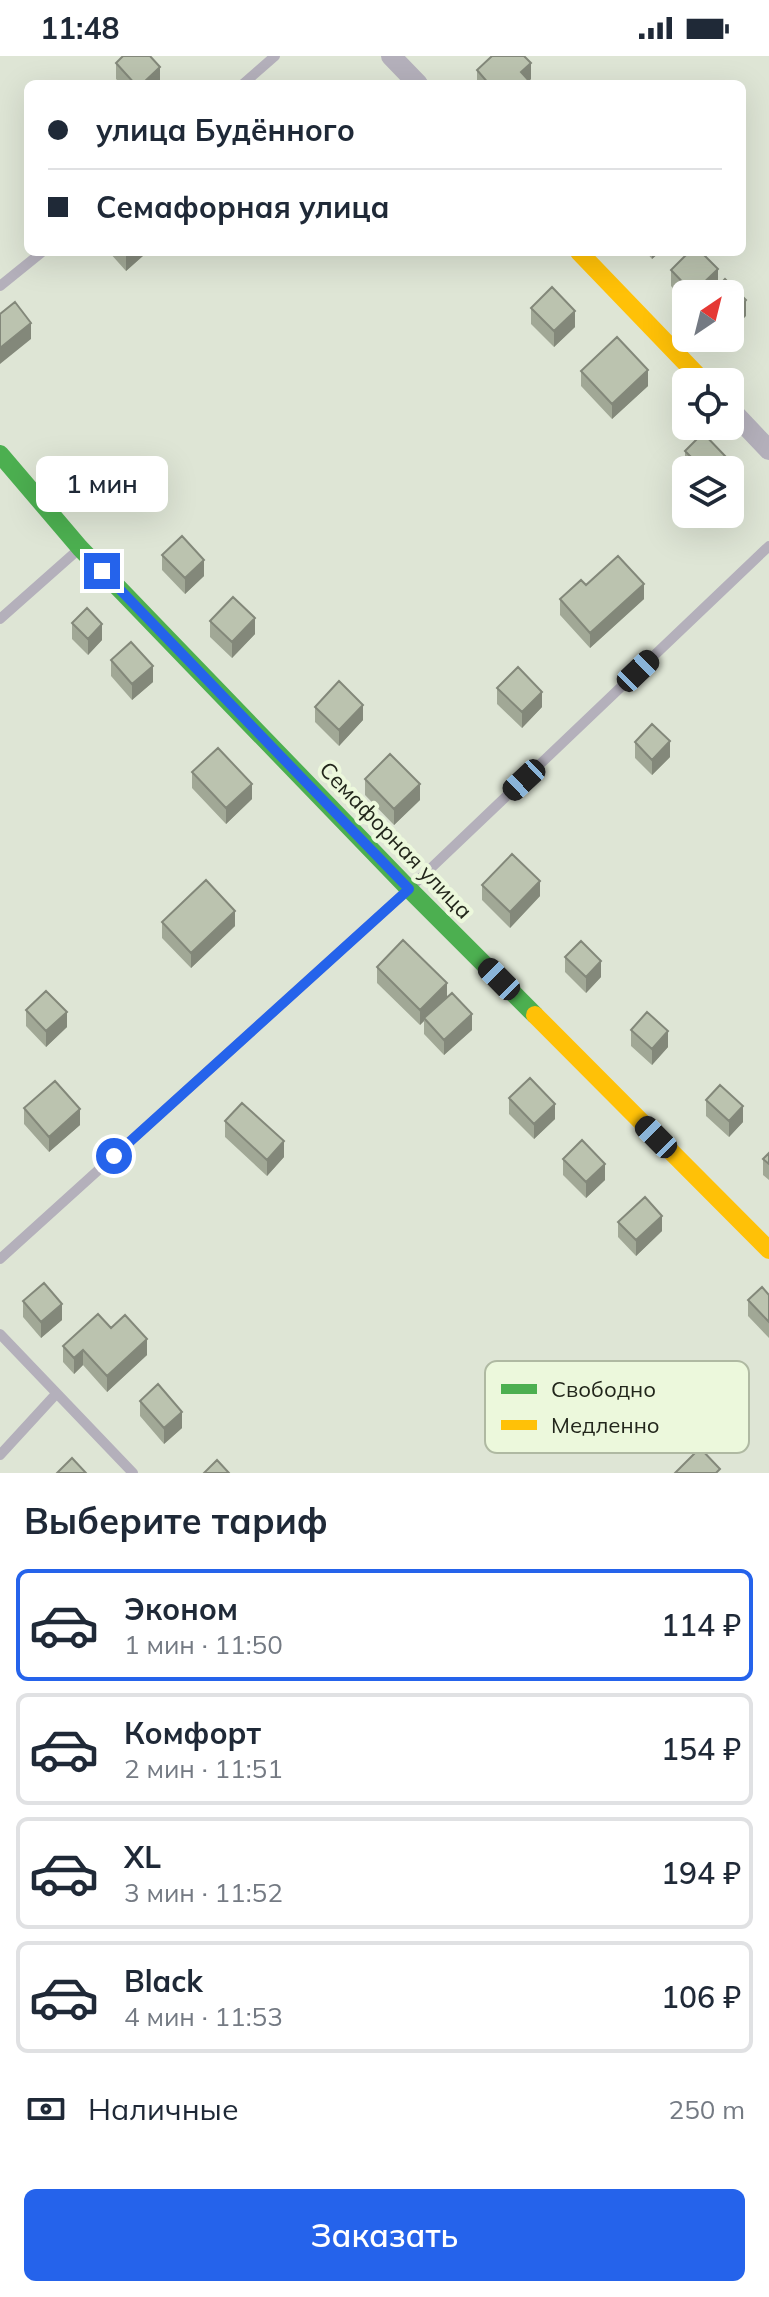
<!DOCTYPE html>
<html lang="ru">
<meta charset="utf-8">
<style>
body{margin:0;font-family:Mulish,sans-serif;background:#f2f2f3;color:#1f2937;height:100vh;display:flex;flex-direction:column;font-size:30px;white-space:nowrap}
*{box-sizing:border-box;margin:0}
p{font-size:26px;color:#747a83}
.icon{flex:none;width:44px;height:44px;fill:none;stroke:currentColor;stroke-width:2;stroke-linecap:round;stroke-linejoin:round}
.map{position:relative;height:1417px;overflow:hidden}
.panel{display:flex;flex-direction:column;background:#fff;flex:1}
.panel>*{flex:none}
.guide{position:absolute;left:24px;top:24px;width:722px;height:176px;border-radius:12px;box-shadow:0 8px 32px #0002;display:grid;align-content:center;height:176px;padding:0 24px;background:#fff}
.needle{width:52px;rotate:35deg}
.tools{position:absolute;left:672px;top:224px;display:grid;gap:16px}
.tools a{display:grid;place-items:center;width:72px;height:72px;border-radius:12px;background:#fff;box-shadow:0 8px 32px #0002;font-size:40px}
.end{position:absolute;width:36px;height:36px;margin:-18px;border:10px solid #2563eb;background:#fff;box-shadow:0 0 0 4px #fff}
.from{border-radius:50%}
.bubble{position:absolute;height:56px;border-radius:12px;background:#fff;box-shadow:0 8px 32px #0002;font-size:26px;font-weight:600;line-height:56px;text-align:center}
.car{position:absolute;width:24px;height:48px;margin:-24px -12px;border-radius:10px;box-shadow:0 0 6px 2px #0007;background:linear-gradient(#222 24%,#8ab4d8 0 40%,#222 0 76%,#8ab4d8 0 86%,#222 0)}
.guide b{display:flex;align-items:center;gap:28px;height:76px;font-size:30px}
.guide b+b{border-top:2px solid #e0e1e3}
.guide i{width:20px;height:20px;background:#1f2937}
ul{padding:0;list-style:none}
li{display:flex;align-items:center;gap:24px;height:112px;margin:0 16px 12px;padding:0 8px;border:4px solid #e0e1e3;border-radius:12px}
li div{flex:1}
li b{display:block;font-size:30px}
li em{font-style:normal;font-weight:600}
li.active{border-color:#2563eb}
li>.icon{width:72px;height:72px;stroke-width:1.5}
h2{padding:0 24px;font-size:36px;line-height:96px}
.pay{display:flex;align-items:center;gap:20px;height:88px;padding:0 24px;font-size:30px}
.pay p{margin-inline-start:auto}
.action{display:flex;gap:16px;margin-top:auto;padding:16px 24px}
.action a{flex:1;height:92px;border-radius:12px;background:#2563eb;color:#fff;font-size:32px;font-weight:600;line-height:92px;text-align:center}
.status{display:flex;justify-content:space-between;align-items:center;height:56px;padding:0 40px;background:#fff;direction:ltr}
.status svg{height:22px;fill:currentColor}
.map>svg:first-child{display:block}
.lines{fill:none;stroke-linecap:round;stroke-linejoin:round}
.lane{stroke:#b4b0bb;stroke-width:10}
.street{stroke:#b4b0bb;stroke-width:20}
.fast{stroke:#4caf50;stroke-width:18}
.slow{stroke:#ffc107;stroke-width:18}
.wall{fill:#a1a896}
.shaded-wall{fill:#83887a}
.building{fill:#bbc3af;stroke:#83887a;stroke-width:2}
.route{stroke:#2563eb;stroke-width:10}
.labels{text-anchor:middle;dominant-baseline:central;stroke-width:8;stroke-linejoin:round;paint-order:stroke}
.street-label{font-size:22px;fill:#22261b;stroke:#ecf8dc}
.key{fill:#ecf8dc;stroke:#afb9a2;stroke-width:2}
.key-label{font-size:22px;fill:#22261b}
</style>
<div class="status"><b>11:48</b><svg viewBox="0 0 49 12"><path d="M0 12V9h3v3zM5 12V6h3v6zM10 12V3h3v9zM15 12V0h3v12zM26 1h20v11H26zM47 4h2v5h-2z"/></svg></div>
<div class="map">
<svg width="769" height="1417" viewBox="0 0 769 1417">
<rect width="100%" height="100%" fill="#dee5d5"/>
<g class="lines">
<path class="lane" d="M243,28L275,0
M0,230L42,196
M0,563L79,493
M0,1203L409,833L769,490
M0,1278L133,1417
M0,1399L56,1338"/>
<path class="street" d="M391,0L418,28
M730,353L769,394"/>
<path class="fast" d="M0,398L80,492L409,833L535,959"/>
<path class="slow" d="M579,196L704,326
M535,959L769,1194"/>
</g>
<path class="wall" d="M116,7L160,26L159,28H121L116,23Z
M477,14L531,23L529,25L532,28H477Z
M109,196H144V199L126,215Z
M646,196H660L652,203Z
M671,214L718,229L709,238H686V246L671,230Z
M531,252L575,271L554,291L531,268Z
M581,315L648,330L612,363L581,330Z
M685,395L727,414H688L685,411Z
M162,499L204,520L185,538L162,514Z
M586,529L644,543L590,592L560,559V543Z
M210,565L255,578L232,602L210,581Z
M72,567L102,584L88,599L72,583Z
M111,604L153,626L132,644L111,620Z
M497,632L542,651L522,672L497,648Z
M315,651L363,664L339,690L315,666Z
M635,686L670,701L652,719L635,702Z
M192,716L252,743L226,768L192,732Z
M365,723L420,744L394,769L365,739Z
M482,829L540,840L510,872L482,844Z
M162,866L235,870L191,912L162,882Z
M565,901L601,921L586,937L565,916Z
M377,911L447,942L472,974L444,999L424,978V965L420,969L377,927Z
M26,954L67,971L46,991L26,970Z
M631,974L668,991L652,1009L631,990Z
M509,1042L555,1063L534,1083L509,1058Z
M706,1044L743,1066L729,1081L706,1060Z
M24,1052L80,1069L49,1096L24,1068Z
M225,1065L284,1101L267,1120L225,1081Z
M769,1097V1124L763,1119V1103Z
M563,1103L605,1124L586,1142L563,1119Z
M618,1166L662,1175L636,1200L618,1181Z
M769,1239V1282L748,1260V1244Z
M23,1245L62,1264L41,1282L23,1261Z
M111,1272L147,1299L107,1336L83,1309L74,1318L63,1306V1290Z
M140,1345L182,1372L164,1388L140,1360Z"/>
<path class="shaded-wall" d="M531,7V23L525,28L521,16Z
M160,11V26L159,28H142Z
M129,196H144V199L126,215V199Z
M652,196H660L652,203Z
M718,213V229L709,238H693Z
M746,244V260L730,277V262Z
M575,255V271L554,291V275Z
M31,267V283L0,308V292Z
M648,314V330L612,363V348Z
M727,402V414H715Z
M204,504V520L185,538V522Z
M644,528V543L590,592V577Z
M255,562V578L232,602V586Z
M102,568V584L88,599V583Z
M153,610V626L132,644V628Z
M542,636V651L522,672V656Z
M363,649V664L339,690V674Z
M670,685V701L652,719V704Z
M252,728V743L226,768V752Z
M420,728V744L394,769V753Z
M540,825V840L510,872V856Z
M235,855V870L191,912V897Z
M601,905V921L586,937V921Z
M447,927V943L424,962V965L420,969V954Z
M67,956V971L46,991V975Z
M472,958V974L444,999V984Z
M668,975V991L652,1009V993Z
M555,1048V1063L534,1083V1068Z
M743,1050V1066L729,1081V1065Z
M80,1053V1069L49,1096V1081Z
M284,1085V1101L267,1120V1104Z
M605,1108V1124L586,1142V1126Z
M662,1160V1175L636,1200V1184Z
M62,1248V1264L41,1282V1266Z
M147,1283V1299L107,1336V1320Z
M83,1294V1309L74,1318V1302Z
M182,1356V1372L164,1388V1372Z"/>
<path class="building" d="M123,0H150L160,11L142,28H135L116,7Z
M492,0H524L531,7L521,16L532,28H489L477,14Z
M689,196H701L718,213L693,237L671,214Z
M725,223L746,244L730,262V238H711Z
M552,231L575,255L554,275L531,252Z
M15,246L31,267L0,292V258Z
M617,281L648,314L612,348L581,315Z
M703,377L727,402L715,414H704L685,395Z
M182,480L204,504L185,522L162,499Z
M618,500L644,528L590,577L560,543L581,524L586,529Z
M233,541L255,562L232,586L210,565Z
M87,552L102,568L88,583L72,567Z
M131,586L153,610L132,628L111,604Z
M518,611L542,636L522,656L497,632Z
M339,625L363,649L339,674L315,651Z
M652,668L670,685L652,704L635,686Z
M218,692L252,728L226,752L192,716Z
M390,698L420,728L394,753L365,723Z
M512,798L540,825L510,856L482,829Z
M206,824L235,855L191,897L162,866Z
M403,884L447,927L420,954L377,911Z
M581,885L601,905L586,921L565,901Z
M46,935L67,956L46,975L26,954Z
M452,937L472,958L444,984L424,962Z
M647,956L668,975L652,993L631,974Z
M530,1022L555,1048L534,1068L509,1042Z
M55,1025L80,1053L49,1081L24,1052Z
M720,1029L743,1050L729,1065L706,1044Z
M242,1047L284,1085L267,1104L225,1065Z
M582,1084L605,1108L586,1126L563,1103Z
M769,1097V1108L763,1103Z
M645,1141L662,1160L636,1184L618,1166Z
M44,1227L62,1248L41,1266L23,1245Z
M762,1231L769,1239V1266L748,1244Z
M98,1258L111,1272L125,1259L147,1283L107,1320L83,1294L74,1302L63,1290Z
M158,1328L182,1356L164,1372L140,1345Z
M700,1392L720,1413L716,1417H675Z
M72,1402L86,1417H57Z
M217,1404L229,1417H204Z"/>
<g class="lines">
<path class="route" d="M102,515L409,833L114,1100"/>
</g>
<g class="labels">
<g class="street-label">
<text transform="translate(396 784) rotate(46)">Семафорная улица</text>
</g>
</g>
<rect x="485" y="1305" width="264" height="92" rx="12" class="key"/>
<rect x="501" y="1328" width="36" height="10" fill="#4caf50"/>
<rect x="501" y="1364" width="36" height="10" fill="#ffc107"/>
<g class="key-label">
<text x="551" y="1341">Свободно</text>
<text x="551" y="1377">Медленно</text>
</g>
</svg>
<div class="tools">
<a><svg class="needle" viewBox="-14 -14 28 28"><path d="M0-13l5 13h-10z" fill="#e53935"/><path d="M0 13l5-13h-10z" fill="#747a83"/></svg></a>
<a><svg class="icon" aria-label="locate" viewBox="0 0 24 24"><circle cx="12" cy="12" r="6"/><path d="M12 2v4M12 18v4M2 12h4M18 12h4"/></svg></a>
<a><svg class="icon" aria-label="layers" viewBox="0 0 24 24"><path d="M12 4l9 5-9 5-9-5zM3 14l9 5 9-5"/></svg></a>
</div>
<i class="end from" style="left:114px;top:1100px"></i>
<i class="end" style="left:102px;top:515px"></i>
<div class="bubble" style="left:36px;top:400px;width:132px">1 мин</div>
<i class="car" style="left:638px;top:615px;rotate:46deg"></i>
<i class="car" style="left:524px;top:724px;rotate:227deg"></i>
<i class="car" style="left:499px;top:923px;rotate:315deg"></i>
<i class="car" style="left:656px;top:1081px;rotate:315deg"></i>
<div class="guide">
<b><i class="from"></i>улица Будённого</b>
<b><i></i>Семафорная улица</b>
</div>
</div>
<section class="panel">
<h2>Выберите тариф</h2>
<ul>
<li class="active"><svg class="icon" aria-label="car" viewBox="0 0 24 24"><path d="M5 17H2v-5l4-1 3-4h7l3 4 3 1v5h-3M9 17h6M6 11h13"/><circle cx="7" cy="17" r="2"/><circle cx="17" cy="17" r="2"/></svg><div><b>Эконом</b><p>1 мин · 11:50</p></div><em>114 ₽</em></li>
<li><svg class="icon" aria-label="car" viewBox="0 0 24 24"><path d="M5 17H2v-5l4-1 3-4h7l3 4 3 1v5h-3M9 17h6M6 11h13"/><circle cx="7" cy="17" r="2"/><circle cx="17" cy="17" r="2"/></svg><div><b>Комфорт</b><p>2 мин · 11:51</p></div><em>154 ₽</em></li>
<li><svg class="icon" aria-label="car" viewBox="0 0 24 24"><path d="M5 17H2v-5l4-1 3-4h7l3 4 3 1v5h-3M9 17h6M6 11h13"/><circle cx="7" cy="17" r="2"/><circle cx="17" cy="17" r="2"/></svg><div><b>XL</b><p>3 мин · 11:52</p></div><em>194 ₽</em></li>
<li><svg class="icon" aria-label="car" viewBox="0 0 24 24"><path d="M5 17H2v-5l4-1 3-4h7l3 4 3 1v5h-3M9 17h6M6 11h13"/><circle cx="7" cy="17" r="2"/><circle cx="17" cy="17" r="2"/></svg><div><b>Black</b><p>4 мин · 11:53</p></div><em>106 ₽</em></li>
</ul>
<div class="pay"><svg class="icon" aria-label="cash" viewBox="0 0 24 24"><path d="M3 7h18v10H3z"/><circle cx="12" cy="12" r="2"/></svg>Наличные<p>250 m</p></div>
<div class="action"><a>Заказать</a></div>
</section>
